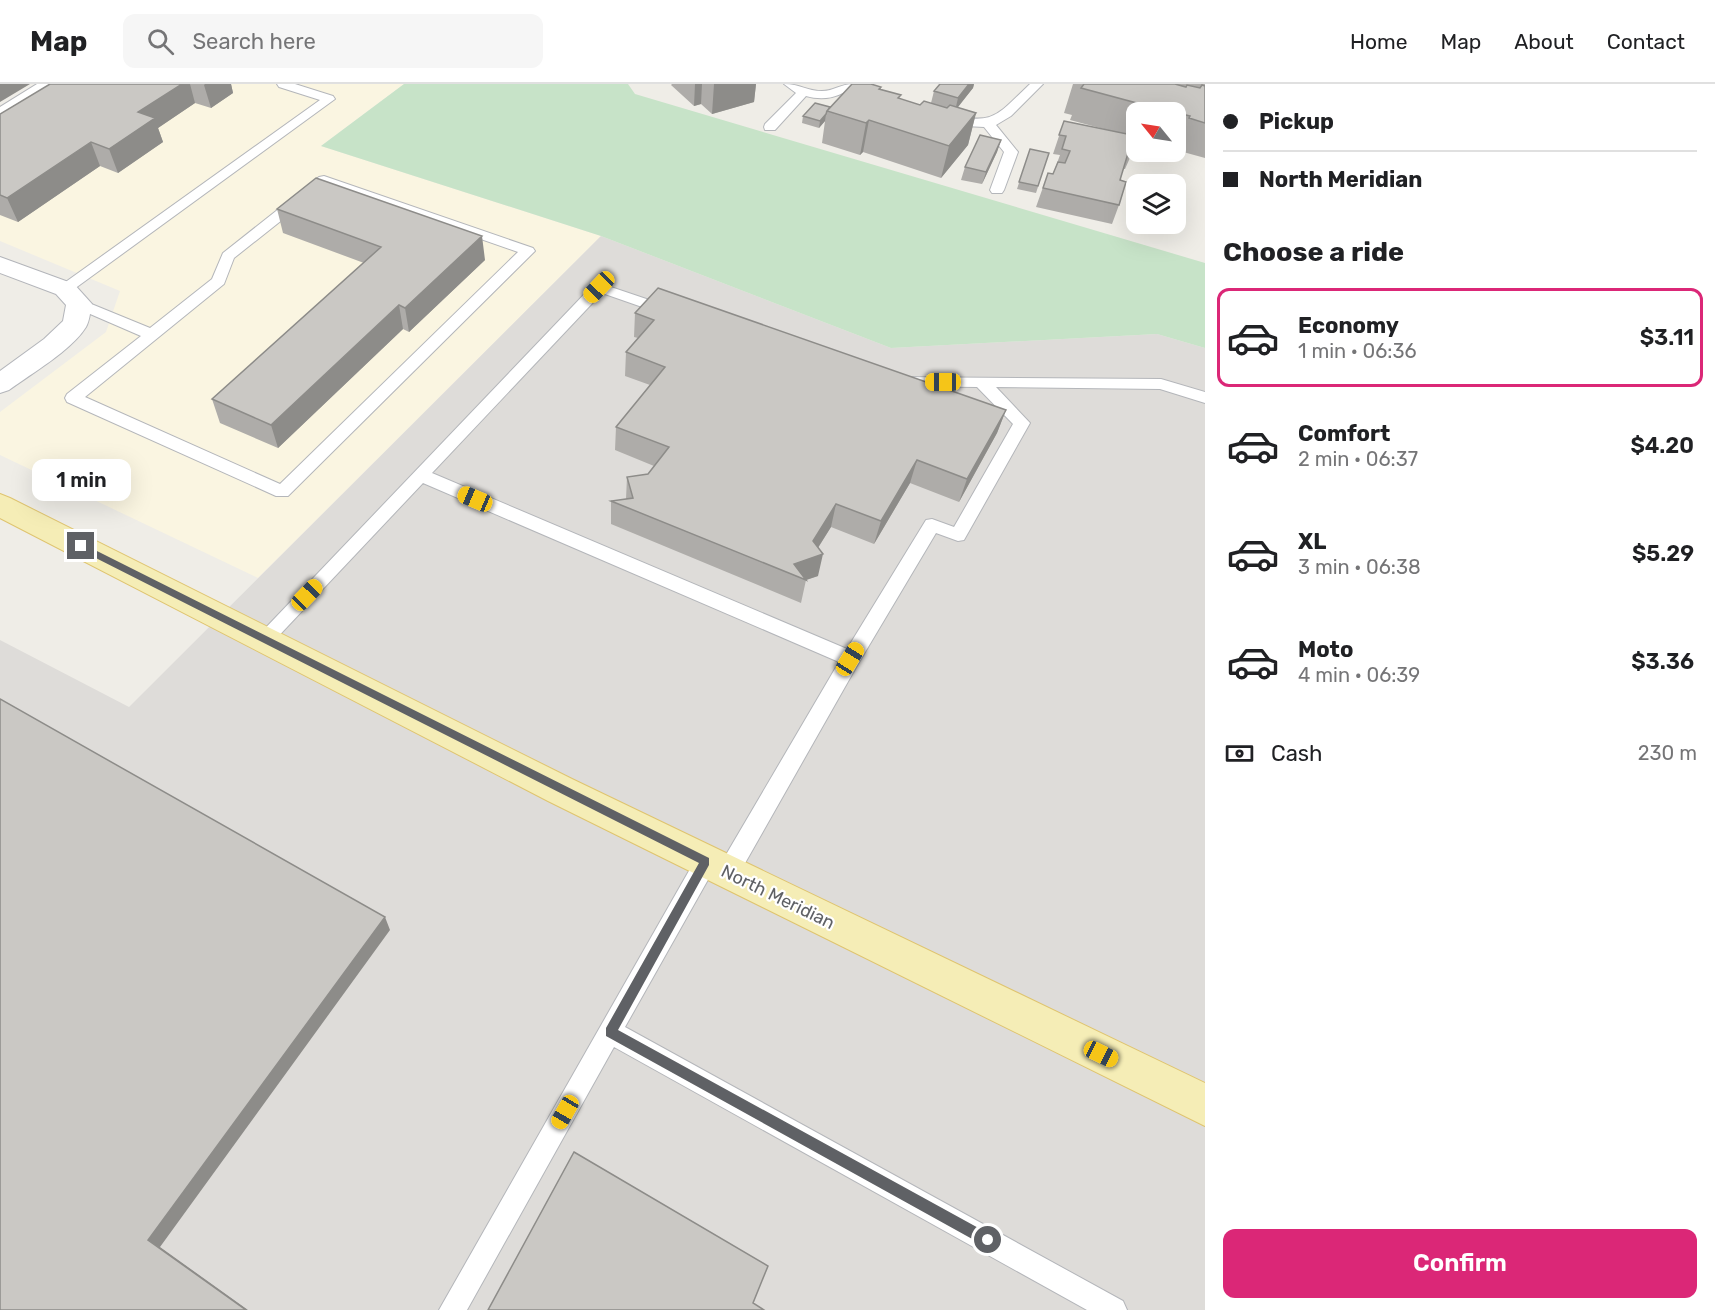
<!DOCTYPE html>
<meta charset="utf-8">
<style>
body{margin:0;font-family:Rubik,sans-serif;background:#f6f6f6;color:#202124;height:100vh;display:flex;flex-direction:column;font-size:22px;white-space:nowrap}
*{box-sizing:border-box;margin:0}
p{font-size:20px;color:#757577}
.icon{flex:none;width:33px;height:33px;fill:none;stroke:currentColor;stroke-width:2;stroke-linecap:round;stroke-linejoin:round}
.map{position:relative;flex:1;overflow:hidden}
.drawer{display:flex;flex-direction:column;background:#fff;width:510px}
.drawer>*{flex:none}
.guide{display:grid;align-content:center;height:132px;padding:0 18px;background:#fff}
.needle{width:39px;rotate:300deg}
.buttons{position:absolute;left:1126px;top:18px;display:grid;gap:12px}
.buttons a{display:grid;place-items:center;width:60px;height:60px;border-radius:12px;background:#fff;box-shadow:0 6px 24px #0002;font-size:30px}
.end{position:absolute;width:27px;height:27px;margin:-14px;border:8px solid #5f6165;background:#fff;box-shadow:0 0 0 3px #fff}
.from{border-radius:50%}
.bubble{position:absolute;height:42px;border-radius:12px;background:#fff;box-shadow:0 6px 24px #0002;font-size:20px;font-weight:600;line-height:42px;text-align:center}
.car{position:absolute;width:18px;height:36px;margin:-18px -9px;border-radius:8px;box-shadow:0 0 4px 2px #0007;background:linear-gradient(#f5c518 24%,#345 0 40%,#f5c518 0 76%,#345 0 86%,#f5c518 0)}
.guide b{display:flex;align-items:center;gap:21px;height:57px;font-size:22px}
.guide b+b{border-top:2px solid #e0e0e0}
.guide i{width:15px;height:15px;background:#202124}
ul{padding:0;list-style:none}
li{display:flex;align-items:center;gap:18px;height:99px;margin:0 12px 9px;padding:0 6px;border:3px solid transparent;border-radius:12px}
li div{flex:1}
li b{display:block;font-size:22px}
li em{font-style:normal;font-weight:600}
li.selected{border-color:#db2777}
li>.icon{width:54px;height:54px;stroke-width:1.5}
h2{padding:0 18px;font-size:27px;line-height:72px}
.pay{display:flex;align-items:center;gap:15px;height:66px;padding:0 18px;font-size:22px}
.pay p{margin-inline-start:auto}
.primary-button{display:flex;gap:12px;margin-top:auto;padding:12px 18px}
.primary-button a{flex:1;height:69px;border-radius:12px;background:#db2777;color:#fff;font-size:24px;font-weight:600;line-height:69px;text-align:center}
header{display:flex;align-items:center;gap:36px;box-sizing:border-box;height:84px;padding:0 30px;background:#fff;border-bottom:2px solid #e0e0e0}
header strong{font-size:28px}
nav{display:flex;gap:33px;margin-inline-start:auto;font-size:21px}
.search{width:420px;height:54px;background:#f6f6f6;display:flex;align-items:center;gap:15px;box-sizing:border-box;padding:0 21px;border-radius:12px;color:#757577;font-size:22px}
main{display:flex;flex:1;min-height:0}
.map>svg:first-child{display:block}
.commercial{fill:#faf5e1}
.industrial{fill:#dedcd9}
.green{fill:#c7e3c8}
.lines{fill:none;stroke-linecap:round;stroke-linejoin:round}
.lane-casing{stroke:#b4b6ba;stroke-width:2}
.secondary-casing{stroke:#b3b5ba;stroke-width:2}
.primary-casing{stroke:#dfc46f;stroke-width:2}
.lane{fill:#fff;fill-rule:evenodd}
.secondary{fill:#fff;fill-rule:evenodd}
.primary{fill:#f5edb6;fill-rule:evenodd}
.wall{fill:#aeaca9}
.shaded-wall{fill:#8d8c89}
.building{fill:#cac8c4;stroke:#8d8c89;stroke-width:1.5}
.route{fill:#5f6165}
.labels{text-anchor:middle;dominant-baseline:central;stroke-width:4.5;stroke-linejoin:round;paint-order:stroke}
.street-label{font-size:18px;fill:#5f6165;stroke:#fff}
</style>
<header>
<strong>Map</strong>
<div class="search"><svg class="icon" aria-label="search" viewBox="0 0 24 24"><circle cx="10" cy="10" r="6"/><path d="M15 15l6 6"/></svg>Search here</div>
<nav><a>Home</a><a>Map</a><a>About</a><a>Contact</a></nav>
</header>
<main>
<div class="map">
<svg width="1205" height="1226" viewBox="0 0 1205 1226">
<rect width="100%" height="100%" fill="#efede7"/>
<path class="commercial" d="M69,0H404L321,62L601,152L258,494L0,371V328L106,248L120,207L0,157V42Z"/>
<path class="industrial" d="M601,152L891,264L1157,250L1205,264V1226H0V556L129,623Z"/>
<path class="green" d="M404,0H628L635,10L1205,179V264L1157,250L891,264L601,152L321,62Z"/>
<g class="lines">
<defs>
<path id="lane" d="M37,0H52L0,32V23Z
M277,0H295L333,12L335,15L70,208H60L58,205L60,202L320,16L279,3Z
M784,0C800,0 807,7 822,7C834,7 840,0 854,0C842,14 823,17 806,12L775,46H765L764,43L765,40L796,9Z
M1030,0H1043L1011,32L996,41L1018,68L1004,106L1002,109H992L990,106L1004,68L984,43L965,42L943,37L941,34L947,30C995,42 997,31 1030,0Z
M324,92L533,164L535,167L288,412H276L67,318L65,314L67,310L141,252L74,223L72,220L74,217H84L150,244L212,195L223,169L319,93ZM326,101L518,168L280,400L85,313L224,200L234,174Z
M599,199L673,224L675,227L668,232L602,209L432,389L847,565L926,436L932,435L954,443L1013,340L977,303L899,302L893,301L891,297L893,293L1161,295L1205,308V319L1160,305L996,303L1030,339L964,456L958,457L936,449L858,580L736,795L728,798L720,795L717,788L720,781L839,578L423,399L271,560L264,562L257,560L255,555L594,200Z
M706,768L714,771L717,778L714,785L625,943L1123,1217L1127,1226H1087L614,963L467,1226H439L698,771Z"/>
<path id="secondary" d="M0,173L74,200L92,220C90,227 90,236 86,243C71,267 32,289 9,306L0,309V287L44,255L63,237L66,221L56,210L0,189Z"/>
<path id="primary" d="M0,410L10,414L572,695L1205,999V1042L548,717L0,434Z"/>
</defs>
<use href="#lane" class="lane-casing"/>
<use href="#secondary" class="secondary-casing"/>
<use href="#primary" class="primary-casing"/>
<use href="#lane" class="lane"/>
<use href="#secondary" class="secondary"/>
<use href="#primary" class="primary"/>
</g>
<path class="wall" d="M50,0H231L233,9L211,24L195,19L158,44L163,58L118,89L100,82L18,138L0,131V30Z
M672,0H756L754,18L712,30L701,20L694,22L671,1Z
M940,0H974L973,4L957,23L976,29L968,61L941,94L863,68L860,71L822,59L825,37L819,44L802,39L803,32L830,23L881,3V5L900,15L920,21L931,19L934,7Z
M1073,0H1205V74L1176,66V28H1137V51L1133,67L1125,85H1123L1120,96L1119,121L1112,140L1036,123L1048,89L1053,90L1060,71L1053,70L1064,37L1115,48L1070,36L1072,31L1064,29Z
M1001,56L997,68L982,100L961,96L965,83Z
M1030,65L1049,69L1036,109L1017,105Z
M277,125L485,176L409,248L403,245L278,364L220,339L212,315L364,179L283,149Z
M635,229L1006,326L997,349L959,418L910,399L874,460L831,443L818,464V492L806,496L801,519L611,440V417L626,415L627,393L648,390L654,382L615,366L616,343L650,301L625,292L626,268L638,254L634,253Z"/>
<path class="shaded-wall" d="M0,0H30L0,18Z
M182,0H190L195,19L158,44L163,58L118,89L109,65L138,28Z
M205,0H231L233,9L211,24L204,1Z
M695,0H702L701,20L694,22Z
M714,0H756L754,18L712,30Z
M969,0H974L973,4L955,27L958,14Z
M976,29L968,61L941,94L949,62Z
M826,30L825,37L819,44L820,37Z
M869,36L863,68L860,71L866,39Z
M1001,56L997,68L982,100L986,88Z
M91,58L100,82L18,138L7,114Z
M482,152L485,176L409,248L405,224Z
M399,221L403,245L278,364L271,341Z
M1006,326L997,349L959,418L967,395Z
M917,376L910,399L874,460L881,437Z
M836,420L831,443L812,473L823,470L818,492L806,496L794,480L813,457Z
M385,833L390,846L160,1163L248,1226H246L148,1156Z"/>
<path class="building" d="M50,0H182L138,28L155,34L109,65L91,58L7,114L0,111V30Z
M852,0H871L881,3L879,5L901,11L898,14L920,21L924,17L947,24L950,21L976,29L949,62L869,36L866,39L827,27Z
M940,0H969L958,14L934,7Z
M1084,0H1175L1186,3L1187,1L1200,4L1202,1L1205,2V39L1189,34L1190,32L1178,29L1179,27L1149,19L1148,22L1081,4Z
M815,19L830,23L827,27L826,30L820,37L803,32Z
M1064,37L1137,52L1133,67L1129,66L1120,96L1126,98L1119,121L1043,104L1048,89L1053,90L1058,78L1065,79L1070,67L1062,65L1066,52L1059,51Z
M980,51L1001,56L986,88L965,83Z
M1030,65L1049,69L1038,102L1019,98Z
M316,94L482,152L405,224L399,221L271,341L212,315L381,163L277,125Z
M658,204L1006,326L967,395L917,376L881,437L836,420L813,457L823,470L794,480L806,496L611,417L633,414L627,393L648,390L669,363L616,343L665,283L626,268L654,236L635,229Z
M0,615L385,833L148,1156L246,1226H0Z
M574,1068L768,1182L753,1219L764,1226H488Z"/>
<path class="route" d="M81,459L709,774V781L618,946L993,1152L995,1156L993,1161L988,1163L983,1161L606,952V944L699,779L78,465V460Z"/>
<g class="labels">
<g class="street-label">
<text transform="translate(778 813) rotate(26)">North Meridian</text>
</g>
</g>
</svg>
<div class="buttons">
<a><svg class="needle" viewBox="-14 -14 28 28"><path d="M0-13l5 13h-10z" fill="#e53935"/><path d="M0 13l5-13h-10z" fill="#757577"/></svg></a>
<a><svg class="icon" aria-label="layers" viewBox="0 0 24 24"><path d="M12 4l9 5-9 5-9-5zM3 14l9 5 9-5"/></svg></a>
</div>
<i class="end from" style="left:988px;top:1156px"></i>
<i class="end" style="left:81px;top:462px"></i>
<div class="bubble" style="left:32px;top:375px;width:99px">1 min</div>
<i class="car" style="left:599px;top:203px;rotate:224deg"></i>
<i class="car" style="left:943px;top:298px;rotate:270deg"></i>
<i class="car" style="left:475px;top:415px;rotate:293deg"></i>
<i class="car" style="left:307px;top:511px;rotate:44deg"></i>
<i class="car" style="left:850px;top:575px;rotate:32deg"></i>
<i class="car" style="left:1101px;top:970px;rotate:116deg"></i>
<i class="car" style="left:565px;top:1028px;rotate:210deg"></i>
</div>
<section class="drawer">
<div class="guide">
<b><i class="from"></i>Pickup</b>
<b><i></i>North Meridian</b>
</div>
<h2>Choose a ride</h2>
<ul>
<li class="selected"><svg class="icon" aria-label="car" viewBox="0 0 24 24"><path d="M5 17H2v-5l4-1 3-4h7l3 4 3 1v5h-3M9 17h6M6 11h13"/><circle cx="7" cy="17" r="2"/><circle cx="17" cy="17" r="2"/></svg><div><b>Economy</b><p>1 min · 06:36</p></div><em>$3.11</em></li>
<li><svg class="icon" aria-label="car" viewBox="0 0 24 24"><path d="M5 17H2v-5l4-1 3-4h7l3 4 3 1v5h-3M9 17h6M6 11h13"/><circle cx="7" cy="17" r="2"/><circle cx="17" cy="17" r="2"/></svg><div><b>Comfort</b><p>2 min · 06:37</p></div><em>$4.20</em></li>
<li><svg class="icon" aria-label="car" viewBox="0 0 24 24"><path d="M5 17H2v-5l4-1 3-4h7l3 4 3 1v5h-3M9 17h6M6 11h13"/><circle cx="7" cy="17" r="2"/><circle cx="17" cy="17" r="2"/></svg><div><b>XL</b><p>3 min · 06:38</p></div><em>$5.29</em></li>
<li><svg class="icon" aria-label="car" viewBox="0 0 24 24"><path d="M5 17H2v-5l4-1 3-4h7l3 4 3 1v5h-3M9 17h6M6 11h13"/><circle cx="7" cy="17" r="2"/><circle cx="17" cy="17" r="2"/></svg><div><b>Moto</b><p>4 min · 06:39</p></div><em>$3.36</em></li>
</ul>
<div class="pay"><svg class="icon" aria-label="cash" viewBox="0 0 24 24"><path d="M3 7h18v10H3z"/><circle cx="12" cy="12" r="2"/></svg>Cash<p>230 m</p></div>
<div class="primary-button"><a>Confirm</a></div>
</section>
</main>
